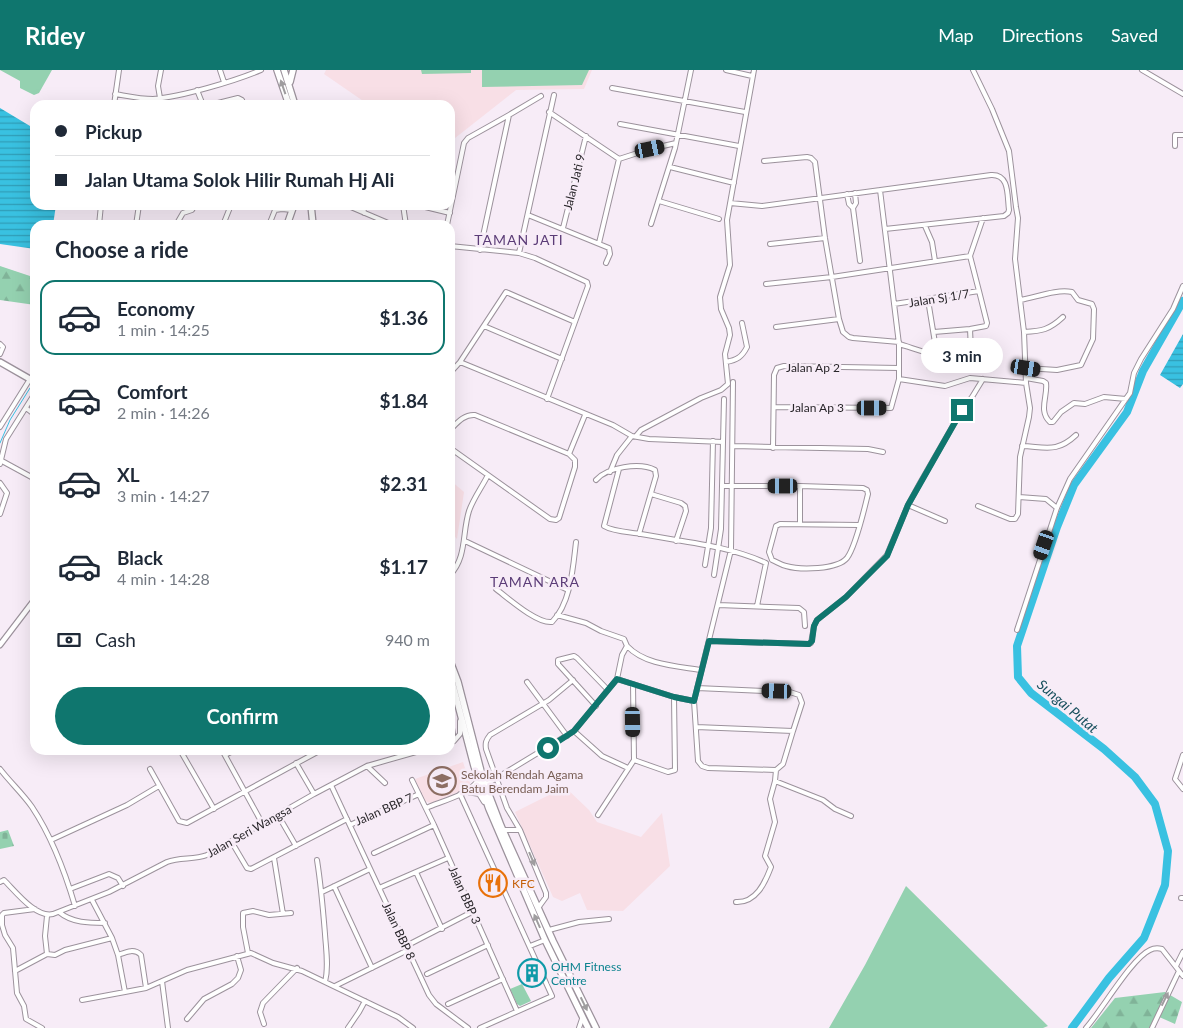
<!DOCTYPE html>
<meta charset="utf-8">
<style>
body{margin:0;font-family:Lato,sans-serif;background:#f2f2f3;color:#1f2937;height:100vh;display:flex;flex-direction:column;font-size:19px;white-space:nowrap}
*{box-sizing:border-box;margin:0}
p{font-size:16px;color:#747a83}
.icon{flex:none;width:28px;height:28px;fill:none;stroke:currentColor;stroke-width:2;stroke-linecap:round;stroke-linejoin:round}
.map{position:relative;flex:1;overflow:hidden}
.details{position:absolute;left:30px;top:150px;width:425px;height:535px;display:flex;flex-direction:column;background:#fff;border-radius:15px;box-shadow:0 5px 20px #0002}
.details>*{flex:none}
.top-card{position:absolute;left:30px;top:30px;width:425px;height:110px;border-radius:15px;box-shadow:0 5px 20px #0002;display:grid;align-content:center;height:110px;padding:0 25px;background:#fff}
.end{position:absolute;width:22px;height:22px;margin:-11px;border:6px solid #0f766e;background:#fff;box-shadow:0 0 0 2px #fff}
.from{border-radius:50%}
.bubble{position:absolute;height:35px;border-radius:18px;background:#fff;box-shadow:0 5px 20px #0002;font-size:16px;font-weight:700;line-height:35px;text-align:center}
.car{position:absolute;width:15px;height:30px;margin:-15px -8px;border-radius:6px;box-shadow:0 0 4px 1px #0007;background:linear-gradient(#222 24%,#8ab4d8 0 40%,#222 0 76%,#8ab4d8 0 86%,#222 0)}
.top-card b{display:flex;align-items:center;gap:18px;height:48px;font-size:19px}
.top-card b+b{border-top:1px solid #e0e1e3}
.top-card i{width:12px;height:12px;background:#1f2937}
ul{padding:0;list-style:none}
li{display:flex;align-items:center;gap:15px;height:75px;margin:0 10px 8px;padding:0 15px;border:2px solid transparent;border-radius:15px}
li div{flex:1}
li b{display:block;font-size:19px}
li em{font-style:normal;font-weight:700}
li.current{border-color:#0f766e}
li>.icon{width:45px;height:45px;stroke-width:1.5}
h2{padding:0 25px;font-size:22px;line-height:60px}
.pay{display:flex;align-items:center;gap:12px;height:55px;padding:0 25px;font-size:19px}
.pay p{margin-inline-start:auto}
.cta{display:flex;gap:10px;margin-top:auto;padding:10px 25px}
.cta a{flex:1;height:58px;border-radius:30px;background:#0f766e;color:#fff;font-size:20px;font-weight:700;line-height:58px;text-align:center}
header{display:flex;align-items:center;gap:30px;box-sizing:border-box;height:70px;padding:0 25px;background:#0f766e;color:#fff}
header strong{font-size:24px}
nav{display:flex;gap:28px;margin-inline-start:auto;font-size:18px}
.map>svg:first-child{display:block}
.education{fill:#f8dfe6}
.grass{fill:#94d1b0}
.forest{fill:url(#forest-firs)}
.cemetery{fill:url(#cemetery-stones)}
.water{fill:url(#water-rules)}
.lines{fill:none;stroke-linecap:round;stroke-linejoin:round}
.stream{stroke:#39c1e1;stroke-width:1}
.river{stroke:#39c1e1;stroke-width:8}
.minor-casing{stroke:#9c929c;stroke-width:6}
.tertiary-casing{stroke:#9c929c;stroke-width:7}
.secondary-casing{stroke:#9c929c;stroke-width:8}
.primary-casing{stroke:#9c929c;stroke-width:8}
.minor{stroke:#fff;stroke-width:4}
.tertiary{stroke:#fff;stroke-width:4.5}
.secondary{stroke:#fff;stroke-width:5}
.primary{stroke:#fff;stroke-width:5.5}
.oneway{fill:#9f9d9f}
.route{stroke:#0f766e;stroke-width:6}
.labels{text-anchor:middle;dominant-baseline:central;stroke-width:5;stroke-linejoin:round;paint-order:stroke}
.street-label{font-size:12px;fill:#29262a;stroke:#f7ecf7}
.education-label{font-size:12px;fill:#785e54;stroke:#f7ecf7;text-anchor:start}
.food-label{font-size:12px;fill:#c56008;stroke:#f7ecf7;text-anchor:start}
.culture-label{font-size:12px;fill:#0d838f;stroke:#f7ecf7;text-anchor:start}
.neighbourhood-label{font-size:14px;letter-spacing:1px;fill:#5b3c77;stroke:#f7ecf7}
.water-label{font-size:14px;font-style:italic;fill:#19505e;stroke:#f7ecf7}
</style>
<header>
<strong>Ridey</strong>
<nav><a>Map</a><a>Directions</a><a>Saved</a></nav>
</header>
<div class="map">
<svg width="1183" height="958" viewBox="0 0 1183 958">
<defs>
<pattern id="forest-firs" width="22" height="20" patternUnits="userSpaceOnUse" patternTransform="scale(1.25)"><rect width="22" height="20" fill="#94d1b0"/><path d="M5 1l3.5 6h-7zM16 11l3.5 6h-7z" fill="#80b398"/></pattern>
<pattern id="cemetery-stones" width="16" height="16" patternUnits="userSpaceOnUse" patternTransform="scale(1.25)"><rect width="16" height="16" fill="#94d1b0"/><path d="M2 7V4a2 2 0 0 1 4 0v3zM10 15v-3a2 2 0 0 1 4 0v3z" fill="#80b398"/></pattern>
<pattern id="water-rules" width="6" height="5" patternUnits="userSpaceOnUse" patternTransform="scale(1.25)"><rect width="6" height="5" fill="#39c1e1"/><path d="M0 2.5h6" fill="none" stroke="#309db7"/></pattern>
</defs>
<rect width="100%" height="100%" fill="#f7ecf7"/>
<path class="education" d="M326,0H592L584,19L516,20L450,72V35H369L324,4Z
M450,410L464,422L457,469L450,461Z
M463,692L470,713L468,718L431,733L424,731L415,709Z
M565,717L589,740L597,752L641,767L662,743L670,796L623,841L587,840L580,823L562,831L553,827L515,742Z"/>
<path class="grass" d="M0,0H52L39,23L34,25L20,18V11Z
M421,0H471V3L422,4Z
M482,0H589L582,15L482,17Z
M906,816L1048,956L1043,958H829L865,895Z
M522,914L531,931L520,936L517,934L510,919Z"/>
<path class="forest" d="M0,196L30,206L35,213V235L0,230Z
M1165,922L1182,932L1175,954L1157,946L1151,958H1091L1115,928Z"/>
<path class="cemetery" d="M8,760L14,776L0,779V762Z"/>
<path class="water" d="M0,38L35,59V135H56L53,155H35V179L0,174Z
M1183,264V314L1180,318L1160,305Z"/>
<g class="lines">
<path class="stream" d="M0,373L10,350L30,318"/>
<path class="river" d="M1072,958L1109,908L1144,868L1165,815L1168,781L1155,734L1135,707L1104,679L1031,623L1018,607L1017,576L1057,457L1074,415L1127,342L1143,301L1183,231"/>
<defs>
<path id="minor" d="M220,0L224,12
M726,0L752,6
M973,0L992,39L1009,81L1016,137L1018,148L1015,189L1024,262L1026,313L1030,338L1029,347L1020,387L1018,444L1015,449H1010L978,436
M1142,0L1183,24
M612,18L745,42
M197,20L203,35
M115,24C127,26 140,29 153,29C181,27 235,11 261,0
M160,28L158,16L161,0
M114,35L119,0
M210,35L238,28L242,30L244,35
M549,42L619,89L599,173
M509,45L541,26
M620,54L739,76
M1175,76V65H1183
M619,89L650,79L676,73
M764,91L807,87L811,88L815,92L825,168L839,249L843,262L849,267L853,268L899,272
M670,97L734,113
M855,123L856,133L853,138L860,191
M847,124L849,134L853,138
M659,131L719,149
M730,133L762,136L991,105C1010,104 1007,126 1009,140L1008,143L1004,146L885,159
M346,135L393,155
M363,135L364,143
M403,135L406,155
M417,135L450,143
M528,145L609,178L610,184L606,193
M651,154L675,78L691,0
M99,155L101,135
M136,155L139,135
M176,155L183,143L192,140L195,135
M223,155L231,135
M269,155L275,140L282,139L292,140
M447,155L464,73L468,68L509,45L480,180
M925,156L932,172L935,191
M563,158L586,66
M770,174L825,168
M450,176L519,183L535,188L587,212L588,216L547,329
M519,183L554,25
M766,214L832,207L970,186
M979,221L970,186L983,148
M928,230L937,285
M1020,230C1037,227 1056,219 1072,222L1078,230L1092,234L1094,239L1093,269L1081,295L1057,300L1026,298
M894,234L979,221L987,253L986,256L970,259L934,262
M484,256L562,289
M776,257L839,249
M1024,262C1042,261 1049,260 1063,247
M0,274L3,277L0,284
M899,274C914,278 957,295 970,288L971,281L970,259
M460,292L613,355L632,366L649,369L723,372
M726,292C737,290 742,287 747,277L742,253
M450,303L460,292L506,222L575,252
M1026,308L1043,311L1046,313C1048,326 1038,341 1050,352H1053L1061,342L1074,333L1085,334L1104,327L1126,329
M899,309L945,316L970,308L1026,313
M733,312L731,480L694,631L698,691L702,696L708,698L776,700L783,694L793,661
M774,337L891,338L899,309V274L880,120
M26,338L35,345
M0,357L30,309
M450,360C457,353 464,344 475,345L569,384L575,390V397L559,448L556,450L550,449L450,378
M636,366L641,360L701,328L721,320L728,314L725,284L730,265L729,258L721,239L720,227L730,195L727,150L754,0
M734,376L868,379L883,382
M1022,376C1046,377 1057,383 1076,365
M773,378L774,305L777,298L784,296L899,298
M569,384L585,345
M2,391L35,409
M0,394L6,369L35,323
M619,399L604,456C614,462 630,462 641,464C683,472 727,475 766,493L757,536
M610,402L617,385L632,366
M596,410C607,397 640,392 655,400L656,406L639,464
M0,413L7,423L0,444
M722,416H800L863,418L867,420L868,424C864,440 856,476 847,488C837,500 800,500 786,496C781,495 777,492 772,490L769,482L776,456L780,454L859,455
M651,424L681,433L685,436L686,441L676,471
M1019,427L1046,429L1057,438
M908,435L945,451
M800,454V416
M465,471L568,520
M705,495L711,458L713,371
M450,505C467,487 462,463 469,441C473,429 482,417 488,405
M714,505L721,459L724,329
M496,519C508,528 537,554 552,552C571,533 573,497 576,472
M718,535L799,538L804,542L805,556
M557,545L586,553L601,561L624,569L627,576L622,585L617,609
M1017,560L1057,438L1070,409L1130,323L1134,303L1141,289L1173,239L1183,216
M709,571L809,574L811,573L814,556L817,550L846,527L887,485L908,435L920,413L962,340L972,327L983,309
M627,576C645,595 676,596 701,600
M527,612L567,666
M596,636L558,594V590L574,586L577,588L608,620
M450,645L454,671
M696,657L793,661L802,633L799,625L790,622L697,618
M574,661L602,686L628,698
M454,671L460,664V651
M180,680L214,739
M222,680L262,753
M225,685L235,680
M1183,685L1175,709L1183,719
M634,690L668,702L675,700L674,627
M296,693L314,724
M367,696L385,713
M0,699C10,712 23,724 32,737C52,767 65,802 75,836
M150,699L179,751L187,753L321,680
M412,710L434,755L517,941
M775,711L823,730L835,739L851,746
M331,715L429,925L436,934L468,958
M485,715L574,661L617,609L674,627L694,631
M468,722L479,724L484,732
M460,724L552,926L480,958
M426,738C442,731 469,725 478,710
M278,745L296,776
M598,745L634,690L633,614
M350,755L419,724
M503,760H520L546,823V827L538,838
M520,760L507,738L486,679C485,673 486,670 490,665L549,630L573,610
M51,770L127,735L159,716
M231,771L247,798L251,799L347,749
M374,783L434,755
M274,788L283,844
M317,790C321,815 323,839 325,864C326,880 329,897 325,912
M416,802L442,859
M0,812L4,810C16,822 36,848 53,844L109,822L167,792C180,787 194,790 207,785L314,724L367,696L423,680
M334,816L372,898
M379,818L448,788
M70,819L109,804L118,808L123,816
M322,822L370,799
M1181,828H1183
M92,830L112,868L118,885L125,922L146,918L187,900L251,883L273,893L302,901L398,947L413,958
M736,832C756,833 765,813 771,797L765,786L775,752L770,729L775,711L776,700
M35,839L4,843L2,845V855L5,865L13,878L17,923L24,936L26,949L42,958
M59,842C72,853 89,853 105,853
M549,860L579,852L609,849
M406,876L472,842
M530,876L545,870
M248,883L243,857V843L253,841L269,845L291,843
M47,884L55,885L65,880L112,868
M118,885C126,882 134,878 141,885L146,918
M1176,896L1183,882
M15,901L47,884L45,866L47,846
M427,904L488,875
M162,911L168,958
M335,916L408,880
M82,930L125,922
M448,934L503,909
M187,949L204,929L232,914L238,908L241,900L237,886
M264,954L260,942L263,933L297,898
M348,958L359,942L365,931
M579,958L582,949
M1086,958C1102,940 1132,888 1150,880C1154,878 1158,878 1162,879L1183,906
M1152,958L1179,901"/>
<path id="tertiary" d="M0,575L35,529"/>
<path id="secondary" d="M0,292L35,312"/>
<path id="primary" d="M277,0L289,35
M284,0L295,35
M290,12L293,0
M311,135L313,155
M287,155L294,135
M450,591L458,612L483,709L501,756L553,871L596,958
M450,604L474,696L489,739L545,870L588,958"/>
</defs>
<use href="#minor" class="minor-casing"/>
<use href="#tertiary" class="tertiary-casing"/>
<use href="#secondary" class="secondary-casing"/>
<use href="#primary" class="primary-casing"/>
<use href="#minor" class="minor"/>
<use href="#tertiary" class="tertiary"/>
<use href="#secondary" class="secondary"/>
<use href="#primary" class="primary"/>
</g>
<defs><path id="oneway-solid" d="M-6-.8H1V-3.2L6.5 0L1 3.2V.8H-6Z" transform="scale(1.25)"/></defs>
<g class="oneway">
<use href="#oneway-solid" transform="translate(283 17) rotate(-109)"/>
<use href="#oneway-solid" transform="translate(532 789) rotate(67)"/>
<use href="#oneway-solid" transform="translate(537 851) rotate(-114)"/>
<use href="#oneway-solid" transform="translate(1165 929) rotate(-64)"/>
<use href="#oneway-solid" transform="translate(584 934) rotate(64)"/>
</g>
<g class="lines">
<path class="route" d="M548,678L574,661L617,609L674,627L694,631L709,571L809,574L812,571L814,556L817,550L846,527L887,486L908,435L962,340"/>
</g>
<defs>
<symbol id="school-ring" viewBox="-11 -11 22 22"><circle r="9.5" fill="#f7ecf7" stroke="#8d6e63" stroke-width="1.5"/><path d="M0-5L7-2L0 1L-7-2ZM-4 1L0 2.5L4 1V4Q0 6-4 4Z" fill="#8d6e63"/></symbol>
<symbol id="restaurant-ring" viewBox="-11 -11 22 22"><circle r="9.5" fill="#f7ecf7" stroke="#e8710a" stroke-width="1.5"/><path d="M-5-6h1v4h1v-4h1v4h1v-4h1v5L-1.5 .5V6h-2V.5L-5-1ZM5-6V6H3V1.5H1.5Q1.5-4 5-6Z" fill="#e8710a"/></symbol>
<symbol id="building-ring" viewBox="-11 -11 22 22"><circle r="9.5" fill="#f7ecf7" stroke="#0f9aa8" stroke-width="1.5"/><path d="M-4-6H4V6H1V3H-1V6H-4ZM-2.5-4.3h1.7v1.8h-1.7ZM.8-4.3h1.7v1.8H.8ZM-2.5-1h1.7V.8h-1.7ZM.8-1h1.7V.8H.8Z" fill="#0f9aa8"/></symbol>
</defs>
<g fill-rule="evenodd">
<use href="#school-ring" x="426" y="695" width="32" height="32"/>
<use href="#restaurant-ring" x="477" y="797" width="32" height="32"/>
<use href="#building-ring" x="516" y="887" width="32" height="32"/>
</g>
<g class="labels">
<g class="street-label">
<text transform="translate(574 112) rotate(-76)">Jalan Jati 9</text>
<text transform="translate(939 228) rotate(-9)">Jalan Sj 1/7</text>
<text x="813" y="297">Jalan Ap 2</text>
<text x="817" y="337">Jalan Ap 3</text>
<text transform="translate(384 739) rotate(-24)">Jalan BBP 7</text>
<text transform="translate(249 761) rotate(-29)">Jalan Seri Wangsa</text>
<text transform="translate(465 825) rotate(66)">Jalan BBP 3</text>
<text transform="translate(399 861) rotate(65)">Jalan BBP 8</text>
</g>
<g class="education-label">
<text x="461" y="704">Sekolah Rendah Agama<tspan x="461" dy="14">Batu Berendam Jaim</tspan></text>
</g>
<g class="food-label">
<text x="512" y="813">KFC</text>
</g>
<g class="culture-label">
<text x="551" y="896">OHM Fitness<tspan x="551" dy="14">Centre</tspan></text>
</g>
<g class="neighbourhood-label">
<text x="519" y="169">TAMAN JATI</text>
<text x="535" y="511">TAMAN ARA</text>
</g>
<g class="water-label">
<text transform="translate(1068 636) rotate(40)">Sungai Putat</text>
</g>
</g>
</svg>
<i class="end from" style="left:548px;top:678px"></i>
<i class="end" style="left:962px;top:340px"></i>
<div class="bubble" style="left:921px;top:268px;width:82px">3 min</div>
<i class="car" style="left:650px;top:79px;rotate:78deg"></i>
<i class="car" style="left:1026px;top:298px;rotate:99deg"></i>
<i class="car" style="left:872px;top:338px;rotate:90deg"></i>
<i class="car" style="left:783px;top:416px;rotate:270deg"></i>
<i class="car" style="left:1044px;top:475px;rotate:199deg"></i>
<i class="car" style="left:777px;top:621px;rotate:272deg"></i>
<i class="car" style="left:633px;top:652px;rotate:179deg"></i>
<div class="top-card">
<b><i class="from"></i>Pickup</b>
<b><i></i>Jalan Utama Solok Hilir Rumah Hj Ali</b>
</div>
<section class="details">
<h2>Choose a ride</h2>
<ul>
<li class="current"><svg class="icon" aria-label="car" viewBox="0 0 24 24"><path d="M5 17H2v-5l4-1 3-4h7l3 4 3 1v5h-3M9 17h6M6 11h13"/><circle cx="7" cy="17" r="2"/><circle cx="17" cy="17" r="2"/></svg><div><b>Economy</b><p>1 min · 14:25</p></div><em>$1.36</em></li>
<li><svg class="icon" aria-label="car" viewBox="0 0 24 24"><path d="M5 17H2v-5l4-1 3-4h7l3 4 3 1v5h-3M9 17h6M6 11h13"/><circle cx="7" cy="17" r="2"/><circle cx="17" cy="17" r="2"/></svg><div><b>Comfort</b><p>2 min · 14:26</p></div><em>$1.84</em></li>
<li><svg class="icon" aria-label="car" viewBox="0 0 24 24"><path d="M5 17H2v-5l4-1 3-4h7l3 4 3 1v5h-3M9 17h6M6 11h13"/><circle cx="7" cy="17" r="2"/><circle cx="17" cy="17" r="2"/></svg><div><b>XL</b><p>3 min · 14:27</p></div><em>$2.31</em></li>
<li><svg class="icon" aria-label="car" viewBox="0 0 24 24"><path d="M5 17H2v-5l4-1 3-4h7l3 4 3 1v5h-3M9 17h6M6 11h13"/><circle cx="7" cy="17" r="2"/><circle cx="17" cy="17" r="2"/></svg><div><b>Black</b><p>4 min · 14:28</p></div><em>$1.17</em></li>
</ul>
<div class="pay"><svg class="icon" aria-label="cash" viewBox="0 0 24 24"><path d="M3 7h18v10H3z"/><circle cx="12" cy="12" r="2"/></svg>Cash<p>940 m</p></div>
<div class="cta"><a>Confirm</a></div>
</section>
</div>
